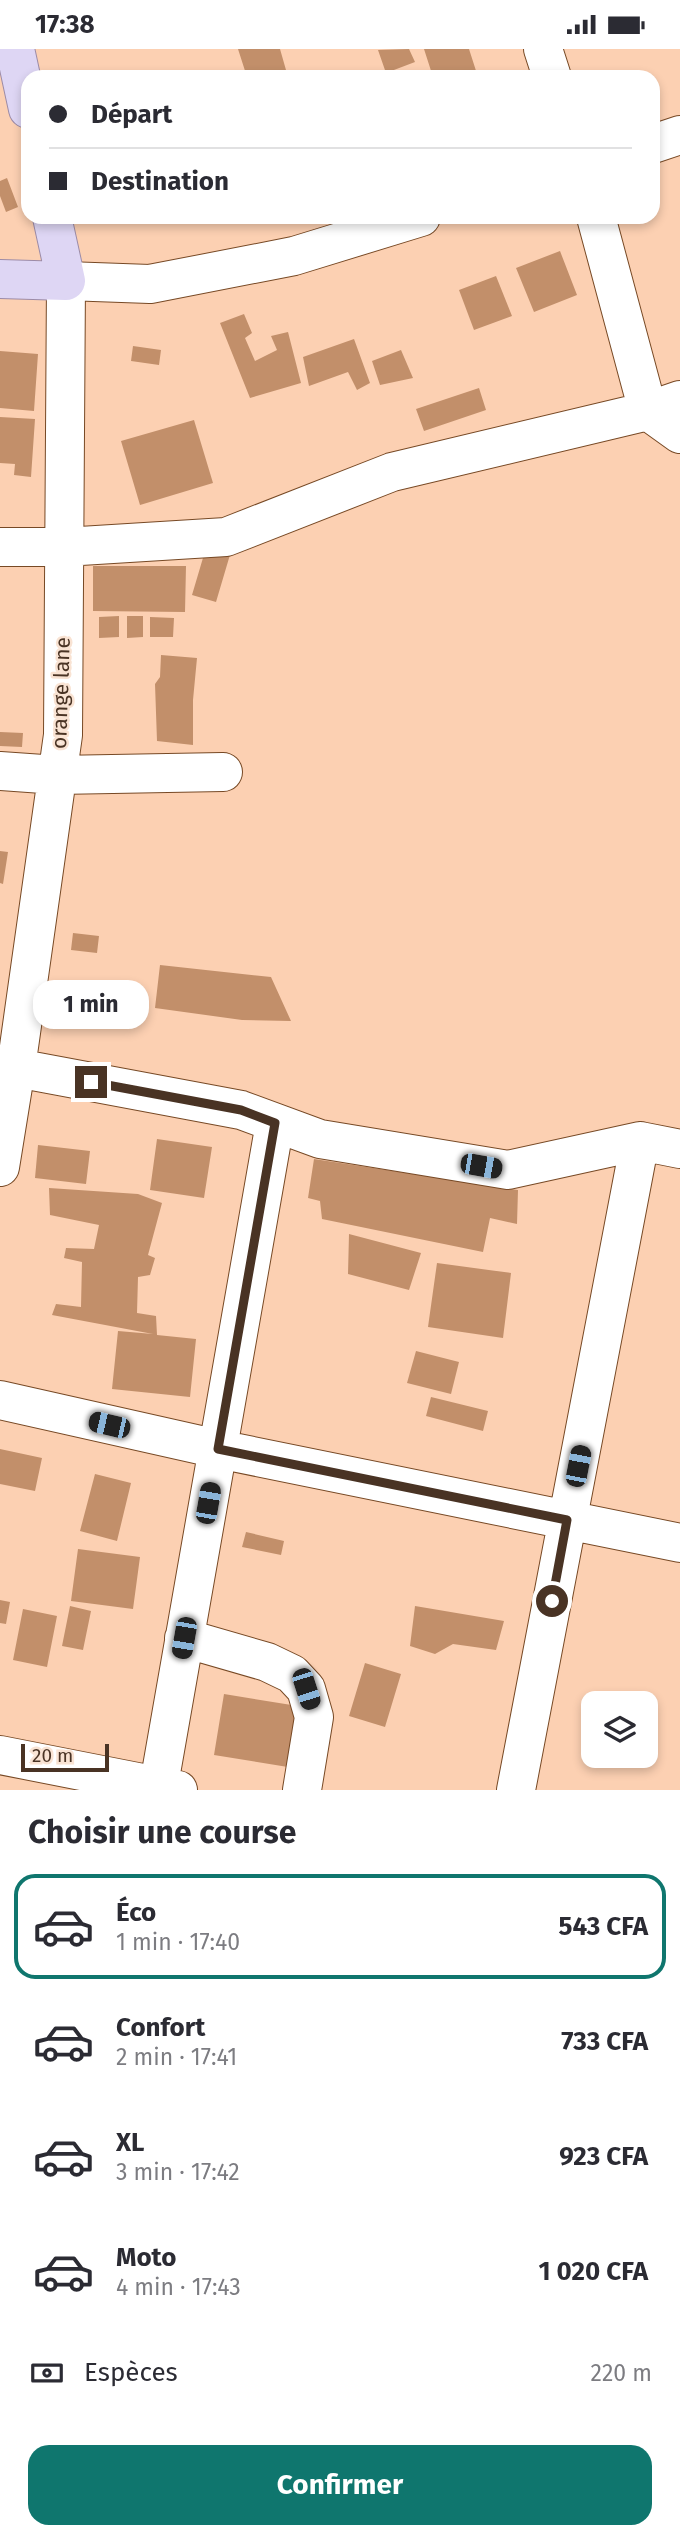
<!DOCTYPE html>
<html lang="fr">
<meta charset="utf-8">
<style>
body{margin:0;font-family:"Fira Sans",sans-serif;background:#f2f2f3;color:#2b2b33;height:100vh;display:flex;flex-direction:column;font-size:26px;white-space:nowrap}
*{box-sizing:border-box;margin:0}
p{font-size:23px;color:#7c7c81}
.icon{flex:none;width:38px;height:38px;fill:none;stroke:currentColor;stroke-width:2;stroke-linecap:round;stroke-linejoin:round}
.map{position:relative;height:1741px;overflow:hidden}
.details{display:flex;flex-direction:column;background:#fff;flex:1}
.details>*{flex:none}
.top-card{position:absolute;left:21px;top:21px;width:639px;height:154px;border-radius:21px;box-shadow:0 4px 10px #0003;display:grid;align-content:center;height:154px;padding:0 28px;background:#fff}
.buttons{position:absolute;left:581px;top:1642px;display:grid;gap:14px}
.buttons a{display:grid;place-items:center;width:77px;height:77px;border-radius:14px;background:#fff;box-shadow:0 4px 10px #0003;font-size:35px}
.scale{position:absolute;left:21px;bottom:18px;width:88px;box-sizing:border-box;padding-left:7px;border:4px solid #493324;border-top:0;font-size:19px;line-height:24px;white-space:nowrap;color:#493324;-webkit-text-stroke:5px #f9e3d3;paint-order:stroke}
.end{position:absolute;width:32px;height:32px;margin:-16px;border:9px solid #493324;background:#fff;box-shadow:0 0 0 4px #fff}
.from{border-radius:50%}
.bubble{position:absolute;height:49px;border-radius:21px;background:#fff;box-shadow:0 4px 10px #0003;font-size:23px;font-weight:700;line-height:49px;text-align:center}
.car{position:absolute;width:21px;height:42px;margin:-21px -10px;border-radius:9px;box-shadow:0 0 5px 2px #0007;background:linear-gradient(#222 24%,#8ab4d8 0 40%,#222 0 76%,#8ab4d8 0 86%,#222 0)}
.top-card b{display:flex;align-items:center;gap:24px;height:66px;font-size:26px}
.top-card b+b{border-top:2px solid #e1e1e2}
.top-card i{width:18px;height:18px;background:#2b2b33}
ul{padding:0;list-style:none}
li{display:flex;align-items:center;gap:21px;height:105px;margin:0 14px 10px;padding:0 14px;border:4px solid transparent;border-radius:21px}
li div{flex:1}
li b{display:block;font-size:26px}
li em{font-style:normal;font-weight:700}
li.active{border-color:#0f766e}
li>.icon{width:63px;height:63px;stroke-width:1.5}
h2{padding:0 28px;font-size:32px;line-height:84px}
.pay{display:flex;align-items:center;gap:18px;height:77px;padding:0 28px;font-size:26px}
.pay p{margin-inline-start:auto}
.primary-button{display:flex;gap:14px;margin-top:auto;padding:14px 28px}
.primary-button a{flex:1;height:80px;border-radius:21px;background:#0f766e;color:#fff;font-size:28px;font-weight:700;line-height:80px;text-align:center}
.status{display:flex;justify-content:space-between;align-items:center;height:49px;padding:0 35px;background:#fff;direction:ltr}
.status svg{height:19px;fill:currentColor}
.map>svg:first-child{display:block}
.building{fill:#c28f6a}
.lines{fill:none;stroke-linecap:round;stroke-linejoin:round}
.minor-casing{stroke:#774925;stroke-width:40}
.major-casing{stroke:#9c8ba7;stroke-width:40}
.minor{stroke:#fff;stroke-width:38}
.major{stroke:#ded6f4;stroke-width:38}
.route{stroke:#493324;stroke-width:9}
.labels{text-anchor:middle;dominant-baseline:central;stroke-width:5;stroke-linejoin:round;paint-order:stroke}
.street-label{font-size:21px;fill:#493324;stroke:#f9e3d3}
</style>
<div class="status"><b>17:38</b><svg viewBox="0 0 49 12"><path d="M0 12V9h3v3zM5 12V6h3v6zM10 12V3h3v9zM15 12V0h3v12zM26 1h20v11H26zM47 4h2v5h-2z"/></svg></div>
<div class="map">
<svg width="680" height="1741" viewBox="0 0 680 1741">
<rect width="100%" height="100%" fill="#fcd0b2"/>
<path class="building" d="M238,0H280L288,28H247Z
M409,0L415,13L386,24L378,1Z
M424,0H469L478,28H433Z
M7,129L18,158L6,163L0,147V132Z
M560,202L577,246L534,263L516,219Z
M496,227L512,267L474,281L459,241Z
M244,265L252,284L245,289L255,312L277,301L271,287L288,283L301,334L250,349L220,274Z
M354,290L370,334L357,341L348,323L309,337L303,308Z
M133,297L161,301L159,316L131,312Z
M401,301L413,329L380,336L372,312Z
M0,302L38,305L34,362L0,359Z
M479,339L486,361L424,382L416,360Z
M0,368L35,370L31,428L14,426L15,415L0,414Z
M194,371L213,434L140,456L121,392Z
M208,492L232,499L216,553L192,546Z
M93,517H186L185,563L93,562Z
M119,567V588L99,589V568Z
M127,567H143V588L127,589Z
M150,568L174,569L173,588H150Z
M161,606L197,609L193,651V696L157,692L155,635L160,628Z
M0,683L23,684L22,698L0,697Z
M0,802L8,803L3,835L0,834Z
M73,884L99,887L97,904L71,901Z
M160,916L271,928L291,972L242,971L155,959Z
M157,1090L212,1098L204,1149L150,1141Z
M38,1096L90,1102L86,1135L35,1129Z
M314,1110L518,1141L517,1175L490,1169L483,1203L322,1170L320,1152L308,1149Z
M49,1139L138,1145L162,1154L148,1206L155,1209L150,1226L138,1228L137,1264L156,1267L157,1286L196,1290L190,1348L112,1340L118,1282L153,1285L52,1266L56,1255L81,1258L82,1213L64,1209L66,1199L94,1200L99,1176L50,1166Z
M349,1185L421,1204L409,1241L348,1225Z
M437,1214L511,1224L503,1289L428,1278Z
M416,1302L459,1313L451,1345L407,1334Z
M431,1348L488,1362L483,1382L426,1367Z
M0,1400L42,1409L35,1442L0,1435Z
M95,1425L131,1434L117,1492L80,1482Z
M246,1483L284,1492L281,1506L242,1498Z
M78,1500L140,1508L133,1560L71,1552Z
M0,1551L10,1553L6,1575L0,1574Z
M70,1557L91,1562L83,1601L62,1597Z
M415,1557L504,1572L496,1601L453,1595L435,1605L410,1597Z
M23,1560L57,1567L47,1618L13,1611Z
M365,1614L401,1625L385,1678L349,1667Z
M224,1645L304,1658L294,1719L214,1706Z"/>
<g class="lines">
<defs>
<path id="minor" d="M543,0L552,28
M653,95L680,86
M596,168L648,362L680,351
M0,498H64L226,488L392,423L648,362L680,385
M0,722L57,726L223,723
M0,1016L241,1061L320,1090L508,1121L640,1092L680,1100
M0,1118L16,1019L63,686L66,232L150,235L294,207L421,168
M0,1351L218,1400L680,1494
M184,1589L267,1613L292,1625L306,1640L314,1668L302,1741
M0,1706L178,1741
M158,1741L275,1074
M516,1741L640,1092"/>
<path id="major" d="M15,0L28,60
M0,230L66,232L52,168"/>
</defs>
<use href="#minor" class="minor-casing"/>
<use href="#major" class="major-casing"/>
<use href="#minor" class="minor"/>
<use href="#major" class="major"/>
</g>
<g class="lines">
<path class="route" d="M91,1033L241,1061L275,1074L218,1400L567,1471L552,1552"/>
</g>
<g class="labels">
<g class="street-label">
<text transform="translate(61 644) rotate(-88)">orange lane</text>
</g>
</g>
</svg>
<div class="buttons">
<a><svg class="icon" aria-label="layers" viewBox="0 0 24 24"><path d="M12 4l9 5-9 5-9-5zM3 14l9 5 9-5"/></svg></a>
</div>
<div class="scale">20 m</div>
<i class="end from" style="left:552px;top:1552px"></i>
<i class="end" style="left:91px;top:1033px"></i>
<div class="bubble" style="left:33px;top:931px;width:116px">1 min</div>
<i class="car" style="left:481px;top:1117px;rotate:100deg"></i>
<i class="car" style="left:109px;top:1376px;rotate:283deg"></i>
<i class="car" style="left:578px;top:1417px;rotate:11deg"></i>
<i class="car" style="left:208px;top:1454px;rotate:10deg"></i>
<i class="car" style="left:184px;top:1589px;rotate:190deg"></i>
<i class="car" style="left:306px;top:1640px;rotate:162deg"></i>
<div class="top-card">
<b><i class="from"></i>Départ</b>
<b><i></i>Destination</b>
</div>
</div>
<section class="details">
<h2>Choisir une course</h2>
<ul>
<li class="active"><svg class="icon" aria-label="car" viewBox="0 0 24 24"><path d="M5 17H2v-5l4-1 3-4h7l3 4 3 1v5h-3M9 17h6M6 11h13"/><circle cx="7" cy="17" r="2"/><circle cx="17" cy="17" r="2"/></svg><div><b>Éco</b><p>1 min · 17:40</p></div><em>543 CFA</em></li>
<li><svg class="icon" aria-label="car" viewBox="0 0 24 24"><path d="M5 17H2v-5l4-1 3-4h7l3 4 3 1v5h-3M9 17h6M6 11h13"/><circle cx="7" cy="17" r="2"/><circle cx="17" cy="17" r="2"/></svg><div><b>Confort</b><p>2 min · 17:41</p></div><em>733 CFA</em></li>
<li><svg class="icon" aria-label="car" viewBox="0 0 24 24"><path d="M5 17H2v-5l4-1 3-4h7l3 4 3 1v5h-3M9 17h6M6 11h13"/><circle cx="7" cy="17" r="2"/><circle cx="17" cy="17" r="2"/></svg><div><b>XL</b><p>3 min · 17:42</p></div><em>923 CFA</em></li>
<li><svg class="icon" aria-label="car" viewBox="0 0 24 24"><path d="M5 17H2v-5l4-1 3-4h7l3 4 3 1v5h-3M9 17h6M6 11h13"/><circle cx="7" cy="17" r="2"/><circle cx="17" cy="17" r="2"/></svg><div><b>Moto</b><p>4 min · 17:43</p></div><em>1 020 CFA</em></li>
</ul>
<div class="pay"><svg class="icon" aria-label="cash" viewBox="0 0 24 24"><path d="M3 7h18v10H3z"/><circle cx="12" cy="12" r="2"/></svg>Espèces<p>220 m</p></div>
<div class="primary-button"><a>Confirmer</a></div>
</section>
